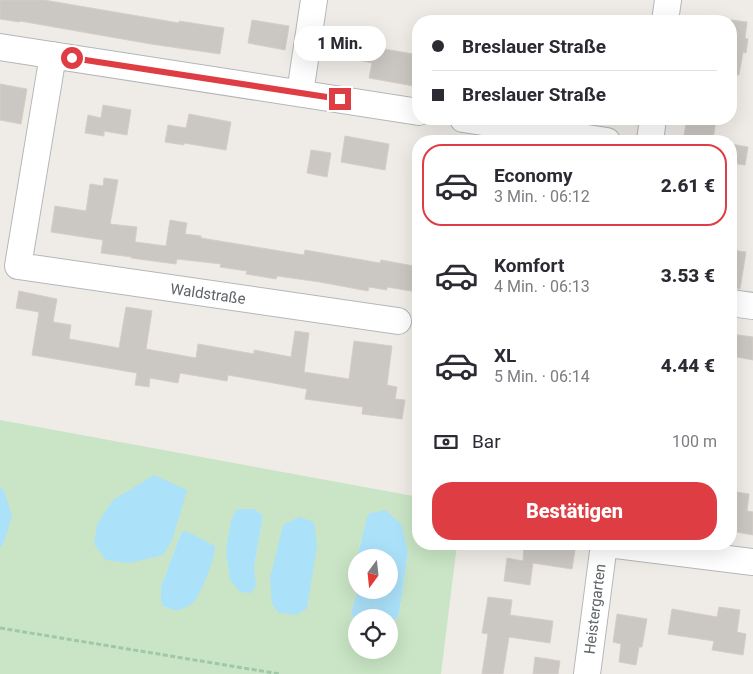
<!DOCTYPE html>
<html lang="de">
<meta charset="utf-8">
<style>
body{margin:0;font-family:Roboto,sans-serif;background:#f7f7f7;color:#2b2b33;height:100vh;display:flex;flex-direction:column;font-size:19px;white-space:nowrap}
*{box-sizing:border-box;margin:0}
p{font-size:16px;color:#7c7c81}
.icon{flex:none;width:28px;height:28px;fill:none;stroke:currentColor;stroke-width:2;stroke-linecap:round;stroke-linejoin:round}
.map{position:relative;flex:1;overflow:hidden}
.panel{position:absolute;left:412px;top:135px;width:325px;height:415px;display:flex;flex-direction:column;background:#fff;border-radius:20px;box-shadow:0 5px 20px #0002}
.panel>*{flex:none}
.guide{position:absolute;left:412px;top:15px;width:325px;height:110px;border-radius:20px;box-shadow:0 5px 20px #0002;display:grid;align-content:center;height:110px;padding:0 20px;background:#fff}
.needle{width:32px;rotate:195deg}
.tools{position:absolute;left:348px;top:549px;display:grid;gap:10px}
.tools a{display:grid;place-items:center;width:50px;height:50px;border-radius:50%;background:#fff;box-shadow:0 5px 20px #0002;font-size:25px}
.end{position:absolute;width:22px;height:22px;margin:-11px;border:6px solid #df3d44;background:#fff;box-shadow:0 0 0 2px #fff}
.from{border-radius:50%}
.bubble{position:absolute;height:35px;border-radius:18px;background:#fff;box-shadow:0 5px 20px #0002;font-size:16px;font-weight:800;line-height:35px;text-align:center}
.guide b{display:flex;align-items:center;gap:18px;height:48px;font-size:19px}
.guide b+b{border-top:1px solid #e1e1e2}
.guide i{width:12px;height:12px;background:#2b2b33}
ul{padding:9px 0 0;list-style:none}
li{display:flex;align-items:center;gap:15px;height:82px;margin:0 10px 8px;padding:0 10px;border:2px solid transparent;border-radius:20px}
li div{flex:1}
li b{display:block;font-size:19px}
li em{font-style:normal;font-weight:800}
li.selected{border-color:#df3d44}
li>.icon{width:45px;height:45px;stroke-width:1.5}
.pay{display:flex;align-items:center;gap:12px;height:55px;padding:0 20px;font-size:19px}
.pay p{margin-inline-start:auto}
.cta{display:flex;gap:10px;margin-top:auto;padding:10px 20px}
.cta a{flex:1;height:58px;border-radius:20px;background:#df3d44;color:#fff;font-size:20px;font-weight:800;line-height:58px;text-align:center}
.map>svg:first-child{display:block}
.green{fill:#c9e5c5;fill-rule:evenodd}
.water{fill:#ace1fa}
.building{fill:#cbc7c3;stroke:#d4cec5}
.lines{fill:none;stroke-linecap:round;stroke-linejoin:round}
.minor-casing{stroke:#b4b7ba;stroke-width:28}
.path{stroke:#a0c8a6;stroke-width:3;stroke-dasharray:5 2.5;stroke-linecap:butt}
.minor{stroke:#fff;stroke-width:26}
.route{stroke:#df3d44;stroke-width:6}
.labels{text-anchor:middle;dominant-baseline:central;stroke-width:4;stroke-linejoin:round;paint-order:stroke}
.street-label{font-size:15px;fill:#5e6366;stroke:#fff}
</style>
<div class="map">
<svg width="753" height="674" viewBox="0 0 753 674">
<rect width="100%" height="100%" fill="#efece7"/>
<path class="green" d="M0,420L419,497V544H457L441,674H0V549L4,542V490L0,487ZM255,509L263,516L254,567ZM181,533V610L164,607L161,586ZM361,540L408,552L399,615L389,627V650H356V622L351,613L358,593L356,590L355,567Z"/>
<path class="water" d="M154,475L187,490L173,538L163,555L129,563L106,560L94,544L97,524L113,500Z
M0,487L4,490L12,516L4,542L0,549Z
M237,509H255L263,516L254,567L256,586L251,593L240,592L230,580L226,550L231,520Z
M385,510L401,524L408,552L399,615L389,627V618H356V622L351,613L358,590H389V558L357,557L368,514Z
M299,517L314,522L317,546L307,608L297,615L279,613L272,604L270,578L283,525Z
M186,531L215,546C216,557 201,593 194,602C191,604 184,609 180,610C175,611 169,608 164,607L161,601V586L181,533Z"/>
<path class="building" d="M0,0H44L179,23V21L224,28L220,54L151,44L20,21L19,22L0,19Z
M252,20L289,26L285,50L248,43Z
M731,20L747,22L745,38L748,39L746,53L743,52L739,75H731Z
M361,45L419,55V87L369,78L372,63L358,60Z
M0,84L27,89L21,124L0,120Z
M103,105L131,110L127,135L104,131V136L85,133L88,115L101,118Z
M189,114L231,122L226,150L184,143V145L165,142L168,125L186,128Z
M687,119L716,120L713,140L684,135Z
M345,136L389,144L385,170L341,162Z
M731,144L748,147L745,165L731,163Z
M311,150L331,153L327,177L307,173Z
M104,178L118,180L110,224L137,227L135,242L166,246L170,220L187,223L185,234L201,236V238L304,255L305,250L380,263L381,260L419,267L417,292L387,287V290L369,287L368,291L320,282L277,276L276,279L246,274L247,271L220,267L221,264L177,259L176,264L131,258L132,257L101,253L103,240L51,232L55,206L86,211L90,184L103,186Z
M731,250L746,252L740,289L731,288Z
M19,291L57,299L53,322L71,325L69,339L119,348L126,307L152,311L146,349L196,358L198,344L254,354V350L291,357L295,331L309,333L304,372L349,379L354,341L392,346L387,385L397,387L395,399L405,400L402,419L362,414L363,407L305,399L307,389L228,375L227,381L180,373L178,383L150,378L149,387L135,385L137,373L32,355L39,312L16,308Z
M731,334L753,337V360L731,356Z
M731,491L749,494L747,511L753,512V535L731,531Z
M524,544H576L572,569L533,563L530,585L504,581L507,558L523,561Z
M488,597L512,600L510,615L553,621L550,643L509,637L503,674H482L488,634L482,633Z
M719,607L740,610L737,632L746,634L743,655L712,650L714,641L668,634L672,609L717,617Z
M617,614L647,619L642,647H639L636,665L619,662L621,644L613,642Z
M535,657L560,661L558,674H533Z"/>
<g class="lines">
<defs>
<path id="minor" d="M665,21L668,0
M0,47L419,112
M53,55L18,266L398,321
M300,93L314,0
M463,119L607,141
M650,141L653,119
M731,303L753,306
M608,544L753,562
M587,674L604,544"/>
</defs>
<use href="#minor" class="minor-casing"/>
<path class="path" d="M0,628L280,674"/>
<use href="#minor" class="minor"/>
</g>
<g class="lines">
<path class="route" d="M72,58L340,99"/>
</g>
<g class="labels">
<g class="street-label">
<text transform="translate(208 294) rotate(8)">Waldstraße</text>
<text transform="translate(595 609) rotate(-83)">Heistergarten</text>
</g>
</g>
</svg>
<div class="tools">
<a><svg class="needle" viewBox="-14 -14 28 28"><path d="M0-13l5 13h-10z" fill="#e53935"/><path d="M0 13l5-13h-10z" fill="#7c7c81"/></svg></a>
<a><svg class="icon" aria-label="locate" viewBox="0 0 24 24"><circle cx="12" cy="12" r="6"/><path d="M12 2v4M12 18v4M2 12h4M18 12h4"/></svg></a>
</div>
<i class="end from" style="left:72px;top:58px"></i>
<i class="end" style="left:340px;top:99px"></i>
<div class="bubble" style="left:294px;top:26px;width:92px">1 Min.</div>
<div class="guide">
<b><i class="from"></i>Breslauer Straße</b>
<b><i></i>Breslauer Straße</b>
</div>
<section class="panel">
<ul>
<li class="selected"><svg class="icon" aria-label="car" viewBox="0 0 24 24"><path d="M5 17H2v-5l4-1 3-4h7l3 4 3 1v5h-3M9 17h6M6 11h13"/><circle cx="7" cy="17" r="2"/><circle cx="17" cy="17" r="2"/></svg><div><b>Economy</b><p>3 Min. · 06:12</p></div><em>2.61 €</em></li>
<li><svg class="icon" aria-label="car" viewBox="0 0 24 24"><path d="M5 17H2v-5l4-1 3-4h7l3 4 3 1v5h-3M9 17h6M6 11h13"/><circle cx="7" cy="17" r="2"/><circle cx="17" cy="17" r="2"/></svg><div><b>Komfort</b><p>4 Min. · 06:13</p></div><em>3.53 €</em></li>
<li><svg class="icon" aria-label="car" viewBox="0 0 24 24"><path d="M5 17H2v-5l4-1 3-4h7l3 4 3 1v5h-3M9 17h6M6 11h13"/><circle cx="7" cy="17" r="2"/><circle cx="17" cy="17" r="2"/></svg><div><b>XL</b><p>5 Min. · 06:14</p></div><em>4.44 €</em></li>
</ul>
<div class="pay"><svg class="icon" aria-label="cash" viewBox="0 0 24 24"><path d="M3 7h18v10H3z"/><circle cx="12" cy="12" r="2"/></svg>Bar<p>100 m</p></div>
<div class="cta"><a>Bestätigen</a></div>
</section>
</div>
